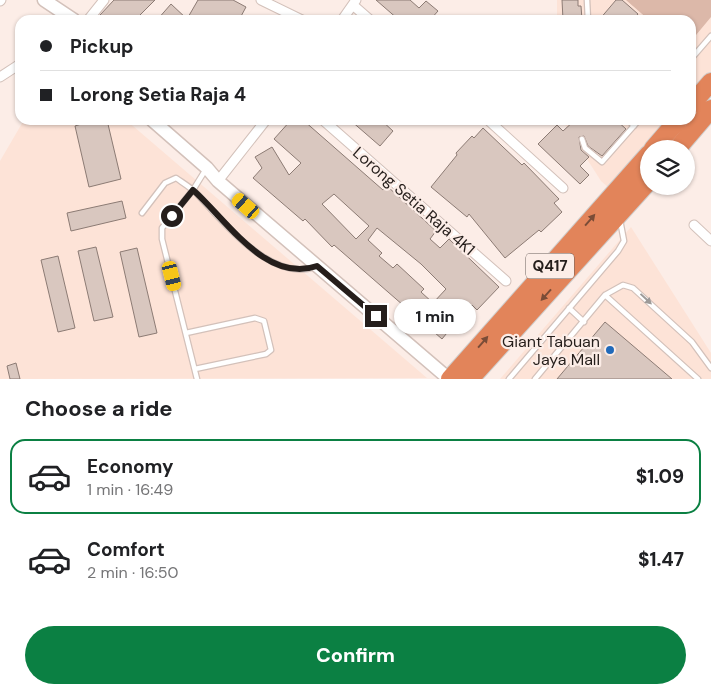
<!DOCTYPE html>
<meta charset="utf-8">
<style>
body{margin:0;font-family:"DM Sans",sans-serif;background:#f6f6f6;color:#202124;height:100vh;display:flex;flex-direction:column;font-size:19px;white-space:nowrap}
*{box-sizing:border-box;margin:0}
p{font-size:16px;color:#757577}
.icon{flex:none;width:28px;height:28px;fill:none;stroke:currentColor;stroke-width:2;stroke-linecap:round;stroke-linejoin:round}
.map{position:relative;height:379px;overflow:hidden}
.sheet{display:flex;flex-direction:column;background:#fff;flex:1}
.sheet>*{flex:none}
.guide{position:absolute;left:15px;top:15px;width:681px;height:110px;border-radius:15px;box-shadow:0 1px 4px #0004;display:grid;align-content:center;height:110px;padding:0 25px;background:#fff}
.controls{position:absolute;left:640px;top:140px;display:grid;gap:10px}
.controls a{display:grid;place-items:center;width:55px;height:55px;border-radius:50%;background:#fff;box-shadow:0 1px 4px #0004;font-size:25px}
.end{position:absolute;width:22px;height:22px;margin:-11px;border:6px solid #251e1b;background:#fff;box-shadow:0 0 0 2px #fff}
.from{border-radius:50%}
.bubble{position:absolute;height:35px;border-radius:18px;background:#fff;box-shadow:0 1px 4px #0004;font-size:16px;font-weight:800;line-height:35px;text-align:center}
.car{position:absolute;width:15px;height:30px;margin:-15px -8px;border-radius:6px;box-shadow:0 0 4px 1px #0007;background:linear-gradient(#f5c518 24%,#345 0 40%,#f5c518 0 76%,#345 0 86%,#f5c518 0)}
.guide b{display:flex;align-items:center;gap:18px;height:48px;font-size:19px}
.guide b+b{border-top:1px solid #e0e0e0}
.guide i{width:12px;height:12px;background:#202124}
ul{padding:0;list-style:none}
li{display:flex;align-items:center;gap:15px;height:75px;margin:0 10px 8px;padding:0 15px;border:2px solid transparent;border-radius:15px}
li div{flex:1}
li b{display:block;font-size:19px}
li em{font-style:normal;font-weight:800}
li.active{border-color:#0b8043}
li>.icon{width:45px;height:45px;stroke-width:1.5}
h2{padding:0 25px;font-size:22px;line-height:60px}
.action{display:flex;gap:10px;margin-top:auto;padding:10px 25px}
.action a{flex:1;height:58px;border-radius:30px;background:#0b8043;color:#fff;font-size:20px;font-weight:800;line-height:58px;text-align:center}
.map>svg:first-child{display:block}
.built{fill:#fde3d7}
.green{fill:#dcb8a9}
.building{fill:#d9c7bf;stroke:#8c7b74;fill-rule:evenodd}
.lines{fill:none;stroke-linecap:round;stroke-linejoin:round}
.lane-casing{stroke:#d3c1ba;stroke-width:7}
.street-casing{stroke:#d3c1ba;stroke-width:11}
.secondary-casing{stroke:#d3c1ba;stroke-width:15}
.highway-casing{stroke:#cfcecd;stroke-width:20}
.lane{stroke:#fff;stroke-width:4.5}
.street{stroke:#fff;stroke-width:9}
.secondary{stroke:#fff;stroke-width:12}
.highway{stroke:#e2845a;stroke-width:18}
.oneway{fill:#7a4c37}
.oneway2{fill:#9d9a98}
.route{stroke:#251e1b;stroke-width:6}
.poi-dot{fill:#216aba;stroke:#fcede7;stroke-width:2}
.labels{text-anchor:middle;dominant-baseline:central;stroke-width:4.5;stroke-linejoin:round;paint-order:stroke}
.shield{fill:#fcede7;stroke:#665c58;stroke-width:1}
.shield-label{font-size:15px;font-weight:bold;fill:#251e1b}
.street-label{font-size:16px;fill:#251e1b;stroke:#fcede7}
.poi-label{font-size:16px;fill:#251e1b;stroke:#fcede7;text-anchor:end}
</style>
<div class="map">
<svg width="711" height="379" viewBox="0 0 711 379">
<rect width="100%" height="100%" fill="#fcede7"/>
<path class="built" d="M557,0H711V75L691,97V20H557Z
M24,120H126L427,378L0,379V161Z
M562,120H671L610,189L601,181Z
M631,227L711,353V379H500Z"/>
<path class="green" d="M626,0H711V17L691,41V20H649Z"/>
<path class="building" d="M114,0H155L135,20H105L100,15Z
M198,0H233L246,7L239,20H157L171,4L187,19Z
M376,0H410L419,8L426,1L438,11L430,20H399Z
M562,0H578V6H581L582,20H563Z
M616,0H622L638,14L633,20H599Z
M94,120H107L121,179L89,187L75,126Z
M291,120H303L383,190L387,186L436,231L430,239L440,248L449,239L499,287L477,310L472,305L467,310L461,305L447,315L456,322L442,339L334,245L332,247L305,219L303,221L253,178L262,168L255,157L272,147L289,175L301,163L274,139ZM334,194L369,226L356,239L322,204ZM377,228L421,264L446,289L433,303L421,292L424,289L397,264L393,268L379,256L382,253L368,240Z
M350,120H381L393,131L380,146Z
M575,120H616L626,129L602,156L588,146L584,136L579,137L581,150L589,157L580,166L589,175L580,184L538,144L557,125L563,131Z
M483,128L522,165L524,163L559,199L554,203L562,212L541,232L539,230L505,258L469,214L467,217L431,187L457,155L456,153L472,136L474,138Z
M122,201L126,218L71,231L67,213Z
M96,247L113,317L94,321L78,251Z
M137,248L157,333L139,337L120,252Z
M58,256L75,328L58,332L41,260Z
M605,322L672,379H557Z
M16,363L20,379H10L7,366Z"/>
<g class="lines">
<defs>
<path id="lane" d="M587,0L588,20
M691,59L711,36
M628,120L634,126
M582,139L585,148L602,162L639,120
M142,213L165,183L176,178C183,183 192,188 198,195C224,223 271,282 315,267
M605,295L698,379
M569,308L584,322
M186,333L255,318L264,321L271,350L266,354L195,369
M197,379L162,239V228L193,190L206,169
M509,379L618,251L624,241L620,220
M535,379L605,295L623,285L633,288L692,342L711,368"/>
<path id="street" d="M261,0L302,20
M0,1L1,0
M354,6L370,20
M88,20L104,0
M342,20L356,0
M0,77L20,64
M323,120L506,281
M488,120L563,188
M218,181L266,120
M694,225L711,241"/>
<path id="secondary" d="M44,0L74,20
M152,120L207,168L218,181L449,379"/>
<path id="highway" d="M691,105L711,82
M653,149L678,120
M677,149L711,109
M450,379L649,154
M470,379L649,181"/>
</defs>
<use href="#lane" class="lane-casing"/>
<use href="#street" class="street-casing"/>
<use href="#secondary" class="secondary-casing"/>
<use href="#highway" class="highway-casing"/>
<use href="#lane" class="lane"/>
<use href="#street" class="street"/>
<use href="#secondary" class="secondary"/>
<use href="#highway" class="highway"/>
</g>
<defs><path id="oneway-solid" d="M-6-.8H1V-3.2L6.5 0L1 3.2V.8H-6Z" transform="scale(1.25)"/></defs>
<g class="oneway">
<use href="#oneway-solid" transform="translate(590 220) rotate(-49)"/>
<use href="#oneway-solid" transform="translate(546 295) rotate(132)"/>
<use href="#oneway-solid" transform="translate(483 342) rotate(-49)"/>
</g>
<use class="oneway2" href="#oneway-solid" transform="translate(646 299) rotate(43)"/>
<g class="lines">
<path class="route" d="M172,216L193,190C226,219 266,284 317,266L376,316"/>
</g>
<circle class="poi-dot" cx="610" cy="350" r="5"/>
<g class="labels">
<rect class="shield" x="526" y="253.5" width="48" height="25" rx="4"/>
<g class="shield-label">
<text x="550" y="266">Q417</text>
</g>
<g class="street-label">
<text transform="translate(414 201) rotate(41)">Lorong Setia Raja 4K1</text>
</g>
<g class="poi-label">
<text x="600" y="341">Giant Tabuan<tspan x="600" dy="18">Jaya Mall</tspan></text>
</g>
</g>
</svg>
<div class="controls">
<a><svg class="icon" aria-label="layers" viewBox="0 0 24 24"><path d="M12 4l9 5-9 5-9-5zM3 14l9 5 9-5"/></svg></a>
</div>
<i class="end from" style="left:172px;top:216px"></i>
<i class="end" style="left:376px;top:316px"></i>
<div class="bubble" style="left:394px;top:299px;width:82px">1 min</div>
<i class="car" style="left:246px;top:206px;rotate:311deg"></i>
<i class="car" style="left:172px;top:276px;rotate:166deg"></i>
<div class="guide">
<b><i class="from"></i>Pickup</b>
<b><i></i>Lorong Setia Raja 4</b>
</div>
</div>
<section class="sheet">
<h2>Choose a ride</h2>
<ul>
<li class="active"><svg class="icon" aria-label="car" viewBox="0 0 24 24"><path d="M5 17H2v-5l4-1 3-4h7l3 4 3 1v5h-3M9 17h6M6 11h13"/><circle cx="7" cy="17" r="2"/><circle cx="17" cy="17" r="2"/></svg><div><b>Economy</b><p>1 min · 16:49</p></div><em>$1.09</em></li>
<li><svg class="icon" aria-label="car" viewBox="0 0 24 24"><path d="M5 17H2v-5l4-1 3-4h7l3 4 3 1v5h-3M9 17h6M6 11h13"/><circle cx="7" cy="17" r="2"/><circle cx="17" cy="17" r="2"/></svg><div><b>Comfort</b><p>2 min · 16:50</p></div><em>$1.47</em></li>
</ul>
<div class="action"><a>Confirm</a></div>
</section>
